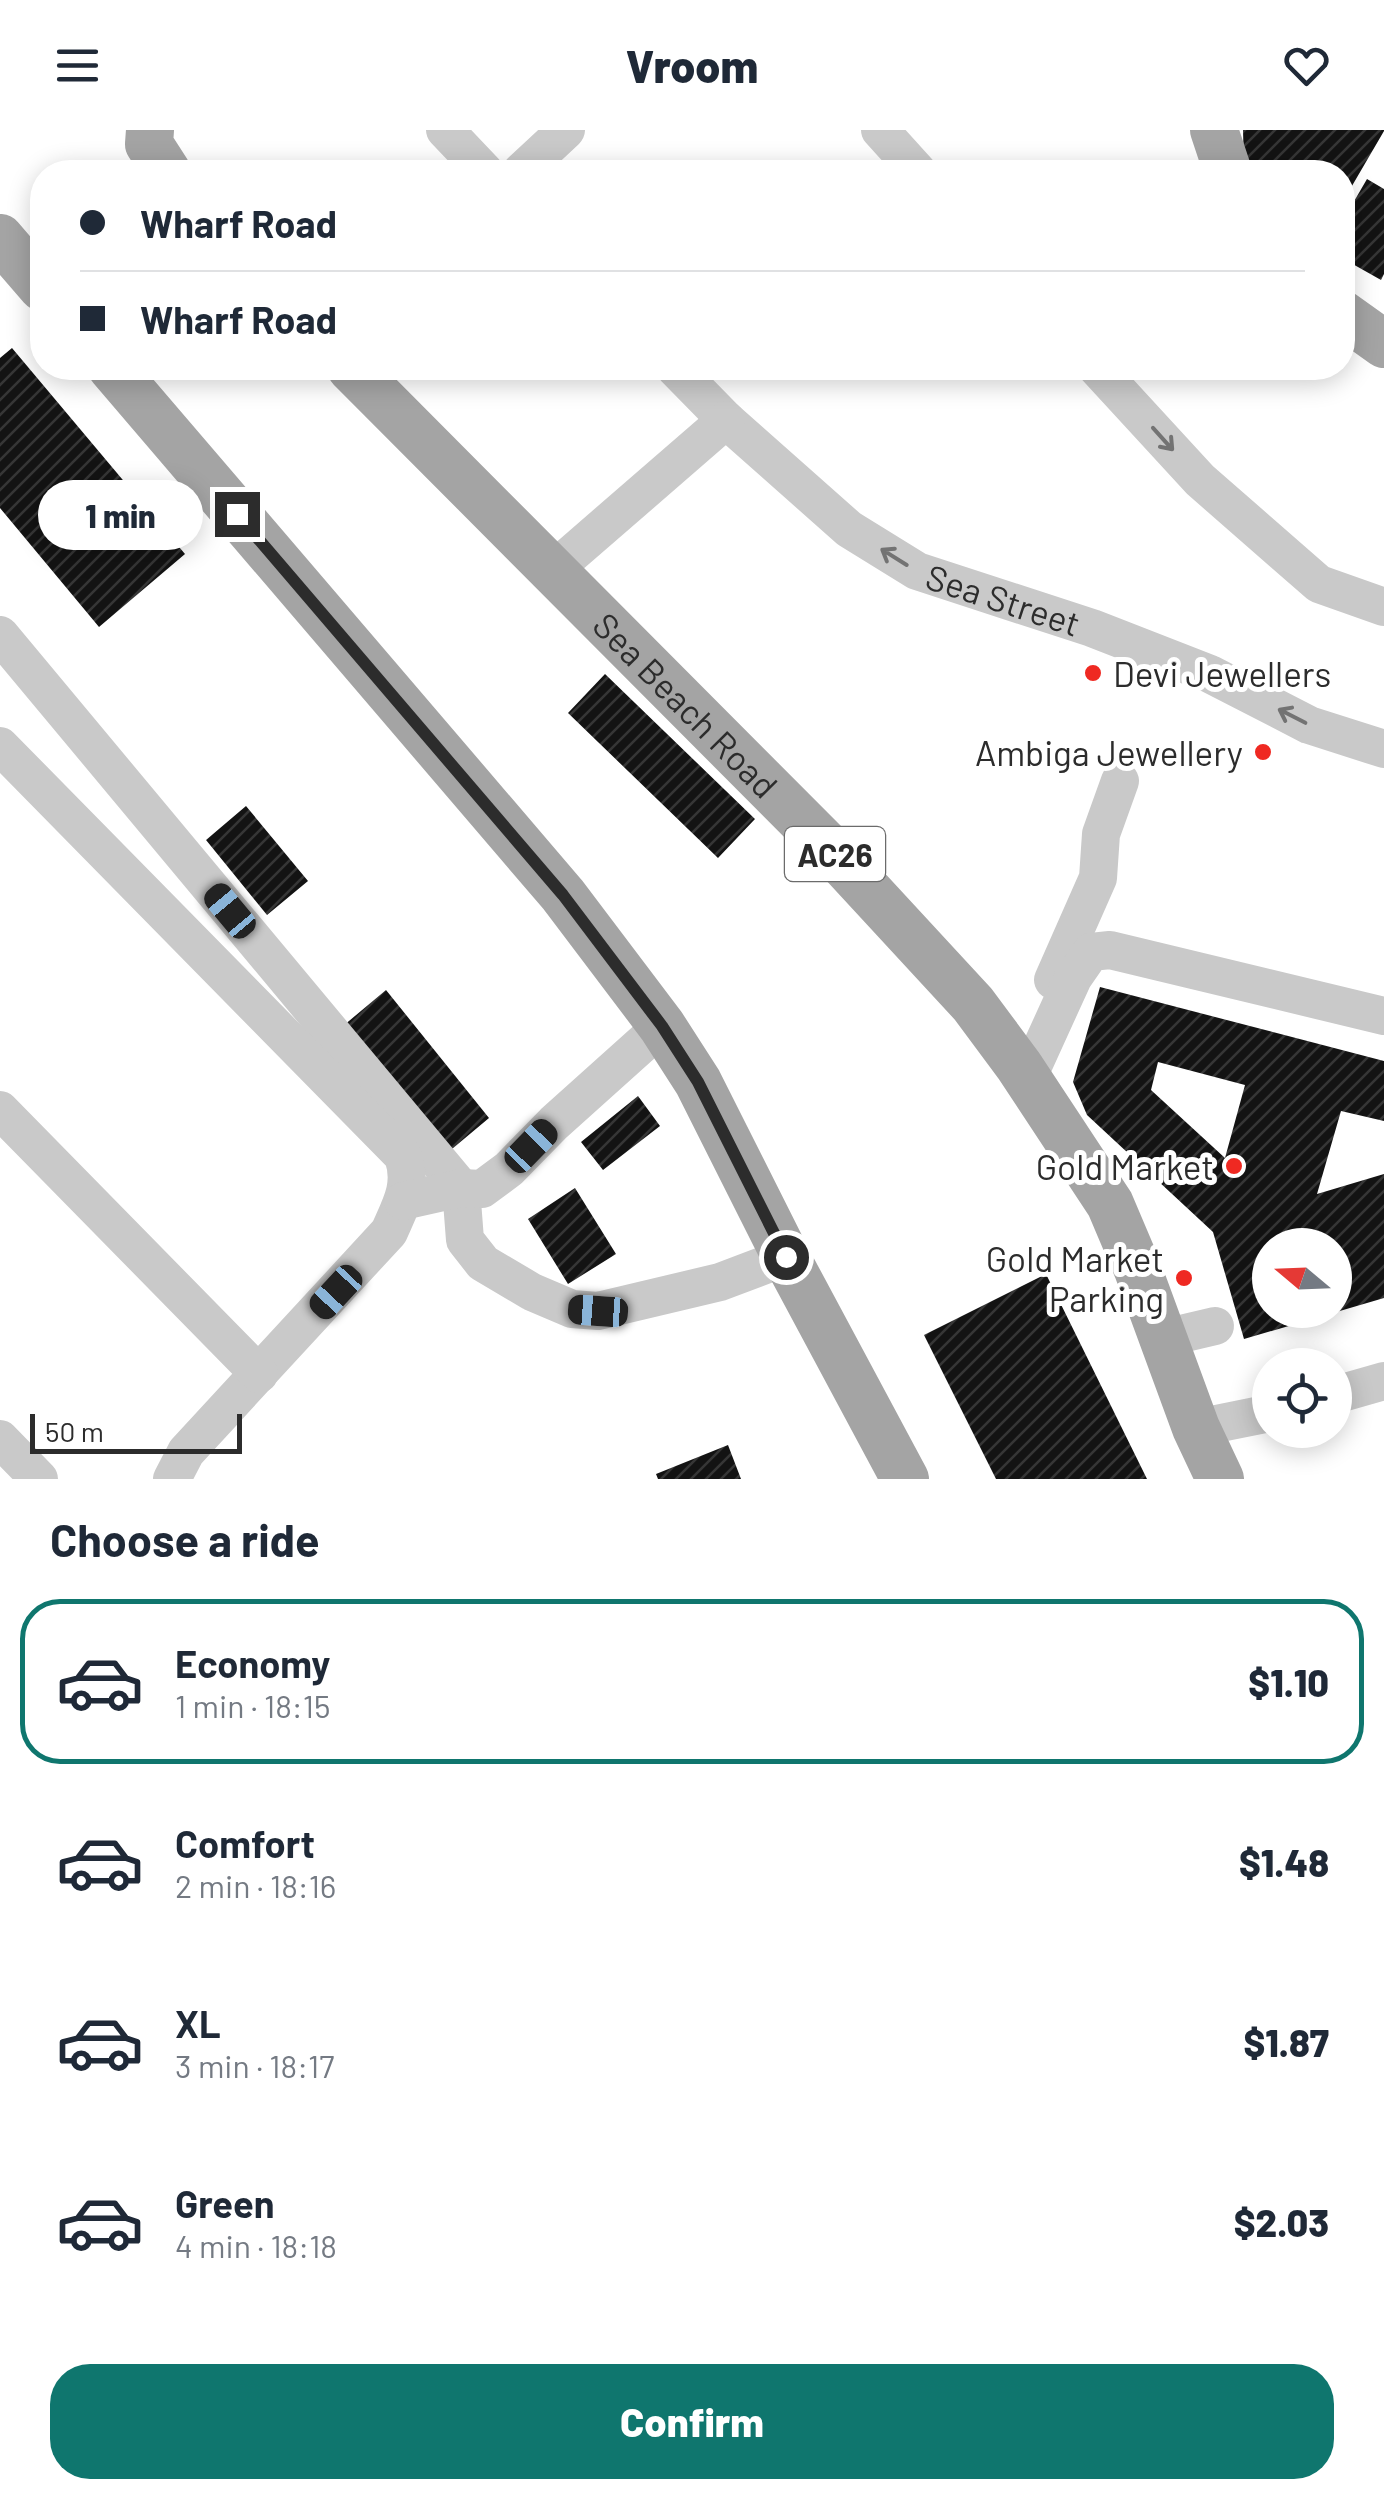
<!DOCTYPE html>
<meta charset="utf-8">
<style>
body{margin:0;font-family:Barlow,sans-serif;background:#f2f2f3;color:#1f2937;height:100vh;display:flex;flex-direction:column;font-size:38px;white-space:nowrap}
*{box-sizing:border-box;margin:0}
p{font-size:32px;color:#747a83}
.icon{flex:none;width:55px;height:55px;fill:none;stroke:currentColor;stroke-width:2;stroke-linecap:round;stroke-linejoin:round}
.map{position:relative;height:1349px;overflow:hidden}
.details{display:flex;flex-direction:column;background:#fff;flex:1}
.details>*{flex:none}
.banner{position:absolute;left:30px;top:30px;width:1325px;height:220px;border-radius:40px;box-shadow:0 5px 25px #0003;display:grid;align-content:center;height:220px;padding:0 50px;background:#fff}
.needle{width:65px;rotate:289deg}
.buttons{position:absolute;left:1252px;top:1098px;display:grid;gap:20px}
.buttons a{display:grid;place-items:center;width:100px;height:100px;border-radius:50%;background:#fff;box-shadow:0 5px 25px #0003;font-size:50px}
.scale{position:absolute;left:30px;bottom:25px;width:212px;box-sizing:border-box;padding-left:10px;border:5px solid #2c2c2c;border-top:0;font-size:28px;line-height:35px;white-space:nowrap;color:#2c2c2c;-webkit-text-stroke:8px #fff;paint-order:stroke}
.end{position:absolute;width:45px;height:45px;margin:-22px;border:12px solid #2c2c2c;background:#fff;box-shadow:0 0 0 5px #fff}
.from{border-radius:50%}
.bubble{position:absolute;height:70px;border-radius:35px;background:#fff;box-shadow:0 5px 25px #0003;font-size:32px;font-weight:800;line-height:70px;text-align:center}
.car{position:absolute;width:30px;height:60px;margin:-30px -15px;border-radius:12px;box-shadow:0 0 8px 2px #0007;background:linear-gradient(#222 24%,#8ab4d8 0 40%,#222 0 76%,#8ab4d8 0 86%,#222 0)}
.banner b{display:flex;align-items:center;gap:35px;height:95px;font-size:38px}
.banner b+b{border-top:2px solid #e0e1e3}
.banner i{width:25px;height:25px;background:#1f2937}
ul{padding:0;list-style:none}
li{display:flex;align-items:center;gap:30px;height:165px;margin:0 20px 15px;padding:0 30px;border:5px solid transparent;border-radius:40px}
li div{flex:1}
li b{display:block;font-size:38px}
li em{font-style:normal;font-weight:800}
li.on{border-color:#0f766e}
li>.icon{width:90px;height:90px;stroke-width:1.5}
h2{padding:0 50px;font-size:45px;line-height:120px}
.action{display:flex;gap:20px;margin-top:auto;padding:20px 50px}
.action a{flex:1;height:115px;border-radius:40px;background:#0f766e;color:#fff;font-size:40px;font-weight:800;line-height:115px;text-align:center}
header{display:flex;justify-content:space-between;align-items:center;height:130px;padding:0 50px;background:#fff;font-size:45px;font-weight:800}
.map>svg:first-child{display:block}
.building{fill:url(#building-hatch);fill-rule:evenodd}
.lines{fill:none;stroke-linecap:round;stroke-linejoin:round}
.minor{stroke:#c9c9c9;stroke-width:38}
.major{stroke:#a4a4a4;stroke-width:48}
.oneway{stroke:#737373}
.route{stroke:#2c2c2c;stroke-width:12}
.poi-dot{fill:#ef2922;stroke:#fff;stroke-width:4}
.labels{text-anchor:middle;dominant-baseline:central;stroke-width:10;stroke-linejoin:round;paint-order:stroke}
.shield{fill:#fff;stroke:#6b6b6b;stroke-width:2.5}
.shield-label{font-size:32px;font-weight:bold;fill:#2c2c2c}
.street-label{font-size:35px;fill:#2c2c2c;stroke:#fff}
.poi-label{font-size:35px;fill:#2c2c2c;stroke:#fff;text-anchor:end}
</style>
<header><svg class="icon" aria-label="menu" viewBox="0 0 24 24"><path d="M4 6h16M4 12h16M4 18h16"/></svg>Vroom<svg class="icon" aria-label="heart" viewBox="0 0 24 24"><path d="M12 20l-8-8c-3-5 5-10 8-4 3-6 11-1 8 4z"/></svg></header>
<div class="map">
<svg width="1384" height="1349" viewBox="0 0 1384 1349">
<defs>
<pattern id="building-hatch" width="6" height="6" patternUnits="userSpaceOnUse" patternTransform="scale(2.5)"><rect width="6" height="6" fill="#131313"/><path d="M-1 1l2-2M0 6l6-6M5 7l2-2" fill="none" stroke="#363636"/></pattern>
</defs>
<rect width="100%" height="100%" fill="#fff"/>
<path class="building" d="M1243,0H1384V1L1342,73V42H1250L1244,39Z
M1367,49L1384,59V144L1381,150L1342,128V92Z
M12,218L185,424L99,497L0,378V228Z
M605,544L755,689L718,728L568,583Z
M246,676L308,751L267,785L206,710Z
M1100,857L1384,931V991L1341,981L1317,1064L1384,1044V1168L1244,1209L1213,1102L1087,985L1073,952ZM1158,932L1245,955L1225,1028L1151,960ZM1270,1115H1335V1180H1270Z
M386,860L489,988L446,1024L343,896Z
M638,966L660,996L603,1040L581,1012Z
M575,1058L616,1124L568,1154L528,1089Z
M1046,1144L1147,1349H996L924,1205Z
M728,1315L741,1349H658L656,1344Z"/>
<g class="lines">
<g class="minor">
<path d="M445,0L485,42"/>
<path d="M880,0L918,42"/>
<path d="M521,42L566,0"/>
<path id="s1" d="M675,238L726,290L849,399L917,441L1092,498L1210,544L1309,595L1384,619"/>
<path d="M1097,238L1200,350L1319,454L1384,477"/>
<path d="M552,441L726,290"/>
<path d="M0,505L461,1058L465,1110L483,1133L532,1162L572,1179L598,1181L720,1152L786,1127"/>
<path d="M0,616L403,1026C413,1055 401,1075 389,1102L186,1322L172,1349"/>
<path d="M1053,850L1098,748L1101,704L1120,651"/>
<path d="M1027,949L1073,848L1091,822L1110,820L1384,886"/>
<path d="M0,980L259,1244"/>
<path d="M403,1071L461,1058L482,1059L509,1039L554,993L662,896"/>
<path d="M1164,1208L1215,1196"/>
<path d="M1335,1265L1384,1251"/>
<path d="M1196,1298L1270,1283"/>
<path d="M0,1309L39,1349"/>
</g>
<g class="major">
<path d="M150,0L149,14L167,42"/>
<path d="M1214,0L1228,42"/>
<path d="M0,108L42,157"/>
<path d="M1342,184L1384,214"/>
<path d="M112,238L563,765L662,896L698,952L786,1127L905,1349"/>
<path id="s2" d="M351,238L828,717L973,874L1019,936L1110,1074L1138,1140L1196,1298L1220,1349"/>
</g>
</g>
<defs><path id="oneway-shaft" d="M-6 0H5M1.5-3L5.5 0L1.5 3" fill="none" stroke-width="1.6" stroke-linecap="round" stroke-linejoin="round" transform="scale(2.5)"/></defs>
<g class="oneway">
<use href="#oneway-shaft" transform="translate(1163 309) rotate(48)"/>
<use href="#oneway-shaft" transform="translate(894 427) rotate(-148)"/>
<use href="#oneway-shaft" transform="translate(1292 586) rotate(-153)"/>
</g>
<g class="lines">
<path class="route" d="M237,384L563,765L662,896L698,952L786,1127"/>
</g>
<g class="poi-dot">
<circle cx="1093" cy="543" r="10"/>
<circle cx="1263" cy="622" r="10"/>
<circle cx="1234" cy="1036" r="10"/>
<circle cx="1184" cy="1148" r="10"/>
</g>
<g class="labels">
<rect class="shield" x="785" y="697" width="100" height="54" rx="8"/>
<g class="shield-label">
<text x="835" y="724">AC26</text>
</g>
<g class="street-label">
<text stroke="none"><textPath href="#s1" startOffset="408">Sea Street</textPath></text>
<text stroke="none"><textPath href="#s2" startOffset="475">Sea Beach Road</textPath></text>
</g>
<g class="poi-label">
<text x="1113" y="543" text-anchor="start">Devi Jewellers</text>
<text x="1243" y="622">Ambiga Jewellery</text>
<text x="1214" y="1036">Gold Market</text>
<text x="1164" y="1128">Gold Market<tspan x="1164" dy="40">Parking</tspan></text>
</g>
</g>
</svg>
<div class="buttons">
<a><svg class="needle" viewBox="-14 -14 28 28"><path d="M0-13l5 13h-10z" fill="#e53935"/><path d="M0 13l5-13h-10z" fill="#747a83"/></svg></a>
<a><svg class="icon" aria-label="locate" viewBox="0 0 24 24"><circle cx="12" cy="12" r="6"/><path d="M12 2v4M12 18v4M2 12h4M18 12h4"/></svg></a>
</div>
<div class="scale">50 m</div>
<i class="end from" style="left:786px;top:1127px"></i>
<i class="end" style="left:237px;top:384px"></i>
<div class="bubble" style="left:38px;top:350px;width:165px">1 min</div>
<i class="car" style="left:230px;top:781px;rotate:320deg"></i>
<i class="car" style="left:531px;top:1016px;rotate:44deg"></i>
<i class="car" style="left:336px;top:1162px;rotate:223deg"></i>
<i class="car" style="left:598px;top:1181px;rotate:274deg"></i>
<div class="banner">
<b><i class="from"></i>Wharf Road</b>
<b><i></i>Wharf Road</b>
</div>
</div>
<section class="details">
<h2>Choose a ride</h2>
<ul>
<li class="on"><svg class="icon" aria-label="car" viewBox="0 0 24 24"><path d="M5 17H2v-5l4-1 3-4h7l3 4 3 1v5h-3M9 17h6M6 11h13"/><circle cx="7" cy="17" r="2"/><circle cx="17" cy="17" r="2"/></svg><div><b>Economy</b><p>1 min · 18:15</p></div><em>$1.10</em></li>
<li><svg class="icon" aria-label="car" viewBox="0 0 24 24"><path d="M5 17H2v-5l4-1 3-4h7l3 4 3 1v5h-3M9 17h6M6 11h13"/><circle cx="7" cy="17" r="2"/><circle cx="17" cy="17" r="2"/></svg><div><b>Comfort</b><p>2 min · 18:16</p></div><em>$1.48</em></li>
<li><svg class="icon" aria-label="car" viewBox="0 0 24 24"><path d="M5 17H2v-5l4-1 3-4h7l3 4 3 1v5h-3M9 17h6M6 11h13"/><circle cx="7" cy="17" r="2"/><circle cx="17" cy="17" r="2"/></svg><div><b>XL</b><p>3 min · 18:17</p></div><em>$1.87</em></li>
<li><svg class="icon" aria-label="car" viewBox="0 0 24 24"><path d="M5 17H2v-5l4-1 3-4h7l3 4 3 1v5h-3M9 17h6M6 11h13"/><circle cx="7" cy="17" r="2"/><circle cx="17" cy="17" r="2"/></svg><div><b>Green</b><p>4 min · 18:18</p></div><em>$2.03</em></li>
</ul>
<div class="action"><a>Confirm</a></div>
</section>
